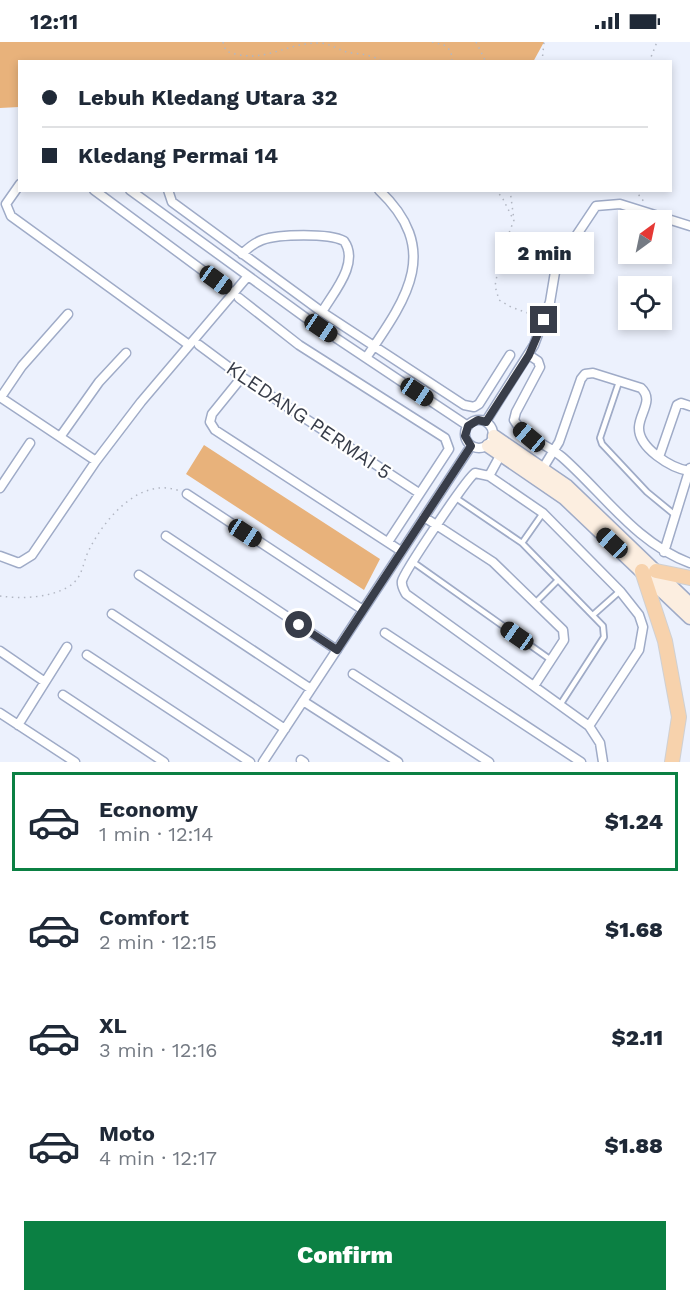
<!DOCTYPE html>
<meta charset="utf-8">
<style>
body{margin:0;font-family:"Work Sans",sans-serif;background:#f2f2f3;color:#1f2937;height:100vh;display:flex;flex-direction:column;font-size:22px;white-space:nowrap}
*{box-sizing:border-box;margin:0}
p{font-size:20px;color:#747a83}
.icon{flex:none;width:33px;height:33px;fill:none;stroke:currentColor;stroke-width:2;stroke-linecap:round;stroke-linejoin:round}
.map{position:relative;height:720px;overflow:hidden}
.drawer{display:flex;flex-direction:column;background:#fff;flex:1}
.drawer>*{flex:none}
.top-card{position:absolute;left:18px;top:18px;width:654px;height:132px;border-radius:0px;box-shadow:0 3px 9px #0003;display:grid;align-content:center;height:132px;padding:0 24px;background:#fff}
.needle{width:39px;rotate:33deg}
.buttons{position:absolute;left:618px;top:168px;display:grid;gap:12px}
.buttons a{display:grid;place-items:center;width:54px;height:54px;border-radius:0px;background:#fff;box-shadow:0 3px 9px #0003;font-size:30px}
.end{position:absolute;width:27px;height:27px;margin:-14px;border:8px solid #383d49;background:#fff;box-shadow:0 0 0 3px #fff}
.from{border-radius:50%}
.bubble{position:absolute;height:42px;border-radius:0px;background:#fff;box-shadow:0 3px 9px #0003;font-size:20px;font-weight:800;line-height:42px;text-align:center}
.car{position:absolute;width:18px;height:36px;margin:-18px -9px;border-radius:8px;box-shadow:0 0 4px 2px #0007;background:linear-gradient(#222 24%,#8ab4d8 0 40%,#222 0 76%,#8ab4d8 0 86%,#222 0)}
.top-card b{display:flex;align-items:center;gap:21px;height:57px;font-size:22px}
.top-card b+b{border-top:2px solid #e0e1e3}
.top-card i{width:15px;height:15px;background:#1f2937}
ul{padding:10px 0 0;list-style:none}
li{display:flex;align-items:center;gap:18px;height:99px;margin:0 12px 9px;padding:0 12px;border:3px solid transparent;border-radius:0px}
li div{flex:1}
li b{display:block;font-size:22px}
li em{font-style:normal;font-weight:800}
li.selected{border-color:#0b8043}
li>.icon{width:54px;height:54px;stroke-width:1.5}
.button{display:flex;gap:12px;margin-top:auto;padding:12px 24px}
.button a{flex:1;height:69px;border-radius:0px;background:#0b8043;color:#fff;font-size:24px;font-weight:800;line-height:69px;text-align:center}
.status{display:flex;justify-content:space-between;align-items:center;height:42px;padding:0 30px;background:#fff;direction:ltr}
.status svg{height:16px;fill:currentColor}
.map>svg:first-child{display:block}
.green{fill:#e8b27b}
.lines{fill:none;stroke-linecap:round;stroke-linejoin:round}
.service-casing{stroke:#9fabc7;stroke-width:8}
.minor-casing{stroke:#9fabc7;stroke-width:11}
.secondary-casing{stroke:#9fabc7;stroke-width:15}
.trunk-casing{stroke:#cfd0d3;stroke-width:16}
.path{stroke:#b2b7c3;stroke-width:1.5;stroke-dasharray:1.5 4.5;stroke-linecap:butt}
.service{stroke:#fff;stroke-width:4.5}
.minor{stroke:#fff;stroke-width:8}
.secondary{stroke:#fceee0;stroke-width:12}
.trunk{stroke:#f7d2ac;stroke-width:14}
.route{stroke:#383d49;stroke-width:8}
.labels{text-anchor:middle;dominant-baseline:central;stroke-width:4.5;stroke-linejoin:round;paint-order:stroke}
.street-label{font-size:20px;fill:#383d49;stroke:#fff}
</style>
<div class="status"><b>12:11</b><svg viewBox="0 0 49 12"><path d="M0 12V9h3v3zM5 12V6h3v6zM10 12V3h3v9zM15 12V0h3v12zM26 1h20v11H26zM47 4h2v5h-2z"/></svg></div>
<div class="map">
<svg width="690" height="720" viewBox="0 0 690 720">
<rect width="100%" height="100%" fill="#ecf1fd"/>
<path class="green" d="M0,0H544L533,20H20L19,65L0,66Z
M204,403L380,517L364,548L186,432Z"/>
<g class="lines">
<defs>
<path id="service" d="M619,340L600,396L602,402L647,450L675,473
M456,456L522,501L603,584L604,595L560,663
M522,501L543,471
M413,520L551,618
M536,560L558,538
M593,573L620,549"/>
<path id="minor" d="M20,142L6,162L11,174L189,303
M94,148L233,251
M130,148L306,276L468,384
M168,148L172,160L322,270L464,363L474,365L479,362L510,313
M242,212C248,206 254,201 262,198C279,192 329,191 344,199C360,221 333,251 322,270
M239,256L299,303L445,396L449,407L388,500
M199,303L242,335L419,451
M529,313L538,319L540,325L516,370L514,378C525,397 546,401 562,415C603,451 637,502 690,521
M366,316C407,256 442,208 379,148
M242,335L212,372L210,380L215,388L401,509
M0,355L96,419
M1,355L22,324L68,272
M465 392a14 14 0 1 1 28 0a14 14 0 1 1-28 0Z
M486,379L534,303L550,260L556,224L596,164L620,162L690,184
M60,395L99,340L126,311
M659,415L677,363L681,361L690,364
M543,426L559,400L581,337L585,332L593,331L641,346C654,358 640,370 639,385C638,406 671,426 689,429
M489,434L501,412
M0,446L30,401
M187,452L363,568
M424,475L493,520L563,588L564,598L534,644
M166,494L337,608
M664,510L690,426
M0,514L19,521L32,513L96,419L141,360L248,234
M139,533L311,647
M112,572L285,687
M385,591L581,720
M0,609L45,640
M87,613L250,720
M353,632L489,720
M63,653L164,720
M303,659L398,720
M0,671L75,720
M18,683L67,605
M589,684L639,608L643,585L639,573L620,549L543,471L489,434L475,431C467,436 404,530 402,539C401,544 404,548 406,552L589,684L600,701L603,720
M301,718L304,720
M263,720L471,404"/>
<path id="secondary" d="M494,394L567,444L690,562
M488,404L564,456L690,576"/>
<path id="trunk" d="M642,529L665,599L679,675L672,720
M656,529L690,536"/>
</defs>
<use href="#service" class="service-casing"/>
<use href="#minor" class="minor-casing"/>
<use href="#secondary" class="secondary-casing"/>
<use href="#trunk" class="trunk-casing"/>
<path class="path" d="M223,0L226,9C264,24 284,0 321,1C332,2 341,10 352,11C363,12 372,13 383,20
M432,0L444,3L451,9L452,20
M476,0L486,20
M542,20L544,0
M649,20L657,0
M495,148L502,155L513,177
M510,148L514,178L501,212L495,244L499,258L511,265L536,274
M635,148L645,161
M0,554C21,557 49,556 68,545C84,536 82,520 90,506C106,475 141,434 180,449"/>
<use href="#service" class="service"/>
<use href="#minor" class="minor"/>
<use href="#secondary" class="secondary"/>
<use href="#trunk" class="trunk"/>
</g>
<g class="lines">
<path class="route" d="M299,583L337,608L471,404L465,394L468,384L478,378L486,380L529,313L544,278"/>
</g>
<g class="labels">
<g class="street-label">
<text transform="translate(309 378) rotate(34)">KLEDANG PERMAI 5</text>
</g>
</g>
</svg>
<div class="buttons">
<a><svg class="needle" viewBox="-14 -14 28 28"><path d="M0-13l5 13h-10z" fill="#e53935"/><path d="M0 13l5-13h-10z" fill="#747a83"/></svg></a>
<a><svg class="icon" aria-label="locate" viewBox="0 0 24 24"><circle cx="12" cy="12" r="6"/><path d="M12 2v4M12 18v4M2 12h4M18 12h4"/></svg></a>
</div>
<i class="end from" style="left:299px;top:583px"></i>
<i class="end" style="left:544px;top:278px"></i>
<div class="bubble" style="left:495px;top:190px;width:99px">2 min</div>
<i class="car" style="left:216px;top:238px;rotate:126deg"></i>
<i class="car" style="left:321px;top:286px;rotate:124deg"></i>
<i class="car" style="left:417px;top:350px;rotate:124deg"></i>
<i class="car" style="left:529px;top:395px;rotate:310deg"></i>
<i class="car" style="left:245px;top:491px;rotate:123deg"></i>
<i class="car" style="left:612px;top:501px;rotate:313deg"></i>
<i class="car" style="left:517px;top:594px;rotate:305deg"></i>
<div class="top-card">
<b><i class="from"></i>Lebuh Kledang Utara 32</b>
<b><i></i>Kledang Permai 14</b>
</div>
</div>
<section class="drawer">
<ul>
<li class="selected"><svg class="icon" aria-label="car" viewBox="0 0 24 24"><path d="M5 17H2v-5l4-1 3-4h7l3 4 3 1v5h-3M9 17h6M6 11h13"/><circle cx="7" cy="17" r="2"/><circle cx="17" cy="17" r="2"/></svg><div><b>Economy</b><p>1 min · 12:14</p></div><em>$1.24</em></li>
<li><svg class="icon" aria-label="car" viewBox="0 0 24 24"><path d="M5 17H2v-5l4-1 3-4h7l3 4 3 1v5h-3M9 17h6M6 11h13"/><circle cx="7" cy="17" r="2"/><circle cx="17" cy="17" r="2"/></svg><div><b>Comfort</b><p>2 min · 12:15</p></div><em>$1.68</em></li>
<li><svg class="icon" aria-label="car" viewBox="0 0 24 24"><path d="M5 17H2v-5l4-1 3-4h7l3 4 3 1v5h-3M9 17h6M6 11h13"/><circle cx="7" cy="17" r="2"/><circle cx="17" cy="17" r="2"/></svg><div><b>XL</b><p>3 min · 12:16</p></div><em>$2.11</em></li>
<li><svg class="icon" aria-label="car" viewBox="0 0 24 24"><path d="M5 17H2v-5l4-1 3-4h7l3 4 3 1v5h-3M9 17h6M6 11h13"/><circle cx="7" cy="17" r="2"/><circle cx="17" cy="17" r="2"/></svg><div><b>Moto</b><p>4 min · 12:17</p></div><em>$1.88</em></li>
</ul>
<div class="button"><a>Confirm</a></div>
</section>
